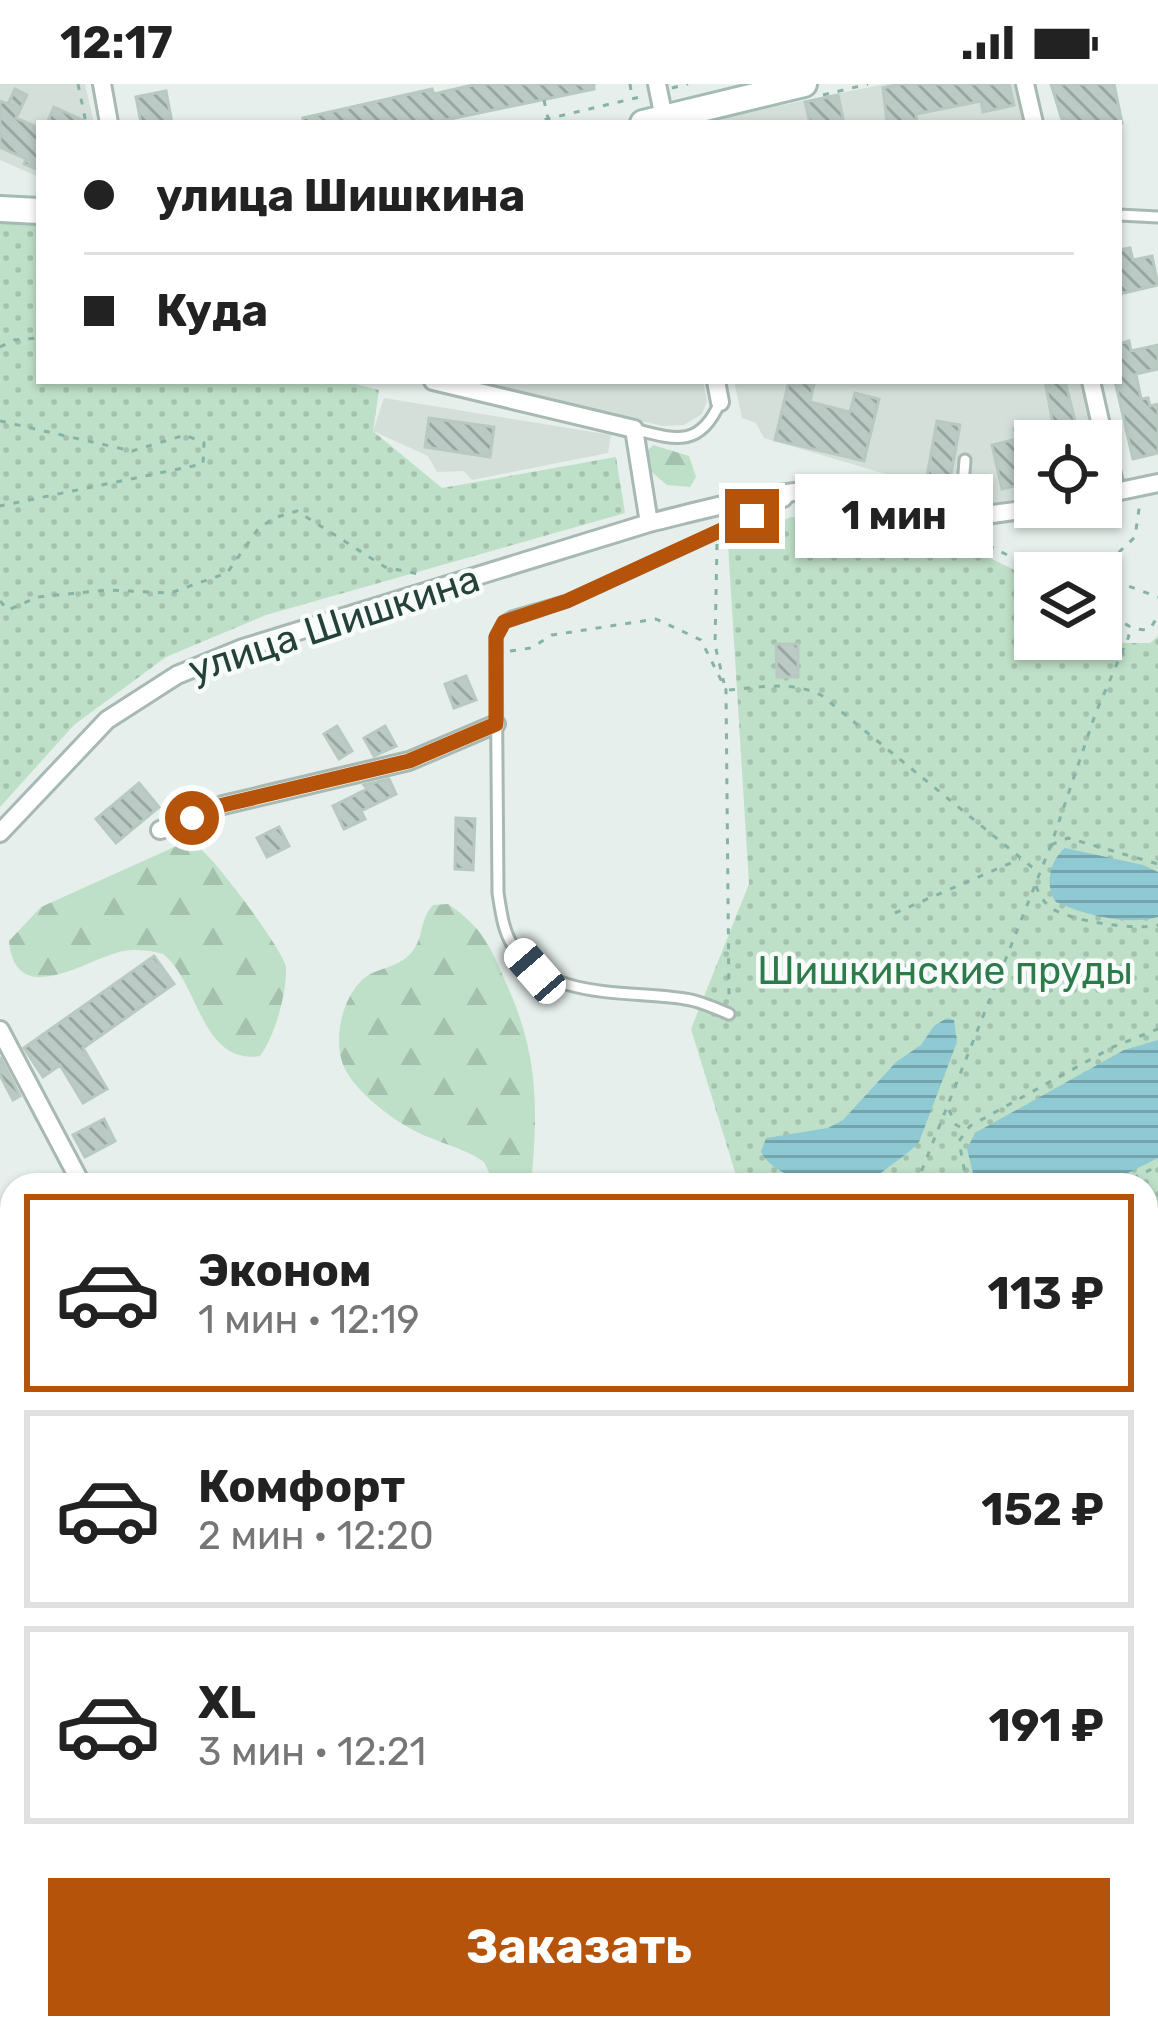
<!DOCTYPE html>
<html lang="ru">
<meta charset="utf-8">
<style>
body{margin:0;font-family:Rubik,sans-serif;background:#f2f2f2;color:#222;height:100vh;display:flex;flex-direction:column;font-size:45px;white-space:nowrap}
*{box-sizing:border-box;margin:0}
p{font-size:39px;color:#767676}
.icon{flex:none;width:66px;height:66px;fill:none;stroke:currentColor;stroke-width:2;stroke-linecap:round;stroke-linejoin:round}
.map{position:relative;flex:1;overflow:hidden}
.drawer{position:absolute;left:0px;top:1089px;width:1158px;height:867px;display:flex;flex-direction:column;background:#fff;border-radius:36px 36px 0 0;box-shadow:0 3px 9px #0004}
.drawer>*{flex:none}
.hud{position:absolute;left:36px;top:36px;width:1086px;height:264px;border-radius:0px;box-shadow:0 3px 9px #0004;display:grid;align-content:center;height:264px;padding:0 48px;background:#fff}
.tools{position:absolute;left:1014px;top:336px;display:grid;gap:24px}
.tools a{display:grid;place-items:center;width:108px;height:108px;border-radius:0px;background:#fff;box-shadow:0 3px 9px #0004;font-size:60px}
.end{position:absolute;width:54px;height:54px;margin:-27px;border:15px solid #b45309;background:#fff;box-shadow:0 0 0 6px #fff}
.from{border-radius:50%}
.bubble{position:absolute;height:84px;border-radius:0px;background:#fff;box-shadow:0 3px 9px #0004;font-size:39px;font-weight:700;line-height:84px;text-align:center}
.car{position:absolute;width:36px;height:72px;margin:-36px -18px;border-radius:15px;box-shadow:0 0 9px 3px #0007;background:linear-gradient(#fff 24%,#345 0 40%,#fff 0 76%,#345 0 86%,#fff 0)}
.hud b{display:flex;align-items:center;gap:42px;height:114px;font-size:45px}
.hud b+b{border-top:3px solid #e0e0e0}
.hud i{width:30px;height:30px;background:#222}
ul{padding:21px 0 0;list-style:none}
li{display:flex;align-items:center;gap:36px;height:198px;margin:0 24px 18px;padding:0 24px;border:6px solid #e0e0e0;border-radius:0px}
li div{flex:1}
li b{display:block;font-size:45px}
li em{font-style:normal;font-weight:700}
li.selected{border-color:#b45309}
li>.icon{width:108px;height:108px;stroke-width:1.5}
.action{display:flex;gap:24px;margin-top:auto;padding:24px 48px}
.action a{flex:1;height:138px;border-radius:0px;background:#b45309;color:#fff;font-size:48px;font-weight:700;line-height:138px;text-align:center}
.status{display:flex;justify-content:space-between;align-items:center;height:84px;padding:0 60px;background:#fff;direction:ltr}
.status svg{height:33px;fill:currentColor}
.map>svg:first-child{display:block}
.built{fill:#d4dfda}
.green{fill:#bfe0c8}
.forest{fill:url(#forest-firs)}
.park{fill:url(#park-dots)}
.water{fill:url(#water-rules)}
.building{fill:url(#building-back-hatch);stroke:#b8c9c2;stroke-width:3}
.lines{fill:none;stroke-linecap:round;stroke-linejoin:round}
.lane-casing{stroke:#a8b8b2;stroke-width:15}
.street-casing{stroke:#a8b8b2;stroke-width:22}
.secondary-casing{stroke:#a4bbb3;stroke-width:30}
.path{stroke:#86b3a5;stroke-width:3;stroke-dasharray:6 9;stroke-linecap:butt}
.lane{stroke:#fff;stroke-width:9}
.street{stroke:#fff;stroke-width:16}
.secondary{stroke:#fff;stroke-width:24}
.route{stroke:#b45309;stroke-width:15}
.labels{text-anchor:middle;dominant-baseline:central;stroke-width:9;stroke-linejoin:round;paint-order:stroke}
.street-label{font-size:39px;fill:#24423a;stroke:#f7fbf9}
.park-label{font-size:39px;fill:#2d7a4b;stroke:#f7fbf9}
</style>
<div class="status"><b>12:17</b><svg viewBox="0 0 49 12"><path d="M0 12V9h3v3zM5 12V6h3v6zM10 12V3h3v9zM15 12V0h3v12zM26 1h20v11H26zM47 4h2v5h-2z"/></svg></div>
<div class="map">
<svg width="1158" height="1955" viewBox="0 0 1158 1955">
<defs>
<pattern id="forest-firs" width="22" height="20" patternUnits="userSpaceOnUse" patternTransform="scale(3)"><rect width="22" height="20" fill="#bfe0c8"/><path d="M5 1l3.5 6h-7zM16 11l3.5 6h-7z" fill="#a4c1ad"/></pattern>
<pattern id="park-dots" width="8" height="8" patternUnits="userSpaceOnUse" patternTransform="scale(3)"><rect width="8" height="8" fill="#bfe0c8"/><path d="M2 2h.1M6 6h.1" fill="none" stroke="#a4c1ad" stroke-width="1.8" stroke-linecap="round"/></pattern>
<pattern id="water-rules" width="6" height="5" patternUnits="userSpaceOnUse" patternTransform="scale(3)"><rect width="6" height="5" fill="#8ec9d4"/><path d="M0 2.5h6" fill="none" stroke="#74a5ad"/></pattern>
<pattern id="building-back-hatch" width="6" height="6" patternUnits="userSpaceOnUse" patternTransform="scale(3)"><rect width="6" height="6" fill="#bbcac4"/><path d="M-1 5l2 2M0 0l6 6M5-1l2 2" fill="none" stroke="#98a6a0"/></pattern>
</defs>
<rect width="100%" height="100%" fill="#e6efeb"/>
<path class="built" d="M0,0H85L94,39H39V93L0,76Z
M885,0H1016L1024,39H695Z
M468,297H703L707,317L702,330L684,341L663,342Z
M734,297H1082L1095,357H1035V412L987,420L764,354L756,339L742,334Z
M384,314L611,351L608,369L472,396L464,387L437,388L428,372L373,347Z"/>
<path class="green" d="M1158,1418V1955H512L513,1944H1146V1420Z"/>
<path class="forest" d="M653,361L689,372L696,393L690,403L667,401L647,384L645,369Z
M181,760C188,761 193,761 199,764C214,773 285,869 286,883C287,909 275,952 260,972C201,981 199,898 163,870C148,866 130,864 116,869C81,879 15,924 9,857L41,823Z
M448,820C484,845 490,862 507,901C539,973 538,1024 531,1101H495L484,1078C463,1063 438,1059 415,1047C393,1036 356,1008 345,985C332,958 341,918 361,897C375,883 397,885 410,870C425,855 418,837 433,821Z"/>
<path class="park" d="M0,131L39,133V297H343L379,306L373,347L442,404L616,373L625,429L266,531L166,573L74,641L0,723Z
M791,433L941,450L1035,496V555H1101V534L1113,559H1150L1158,552V1133L1146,1139V1101H739L691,945L749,800L728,460Z"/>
<path class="water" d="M1065,764L1143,781L1158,788V833C1127,842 1085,831 1056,818C1044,802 1050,776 1065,764Z
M947,934L954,936L957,958L919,1058C904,1075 883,1084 868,1101C836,1101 778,1101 761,1068L766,1054L828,1044L843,1036L896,978L921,961L934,942Z
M1158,956V1074L1104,1101H976L967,1065L975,1049L1124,966Z
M1158,1147V1280L1146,1288V1153Z
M238,1944H385L383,1955H236Z"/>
<path class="building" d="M477,0H594V5L431,39H303V34L432,5L434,10Z
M900,0H1009L1014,21L983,28L981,17L916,30L917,39H887L883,4Z
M1051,0H1114L1122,39H1063Z
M15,5L27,11L16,34L39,44V86L24,80L26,75L0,63V17L8,20Z
M166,7L172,39H141L136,13Z
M838,11L844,39H810L805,18Z
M54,23L89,39H47Z
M1130,164L1133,176L1152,172L1158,201L1119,210V166Z
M1129,257L1131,267L1158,261V285L1136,290L1141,315L1148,314L1150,322L1158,320V369L1133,375L1115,297H1119V260Z
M789,297L814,300L810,318L850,328L855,309L879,315L864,377L775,356Z
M1045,297H1065L1080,357H1056Z
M429,334L494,343L490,373L425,363Z
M937,337L960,341L950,396L927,392Z
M1029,341L1035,367V397L1002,405L992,361L1017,355L1014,345Z
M776,560H798V593H777Z
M466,592L476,616L454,624L445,600Z
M337,642L352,667L339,675L324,650Z
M385,642L396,662L374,672L364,654Z
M389,695L396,710L361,727L365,735L344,745L333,722L367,705L364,701Z
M139,699L159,723L116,759L96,735Z
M456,734L475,735L473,786L455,785Z
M279,743L289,762L267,773L257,754Z
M154,872L174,900L83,964L107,1005L83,1019L60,981L43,993L24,964Z
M0,973L20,1012L13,1016L0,991Z
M104,1035L115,1057L85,1073L73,1051Z"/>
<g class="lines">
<defs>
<path id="lane" d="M1119,131L1158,133
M634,345C676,356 700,364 720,318
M961,427L965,376
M729,930C715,924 700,917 685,915C629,906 548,917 513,862C503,847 501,827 498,809L496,553L504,538L512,533L567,517L785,417L790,411"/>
<path id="street" d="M102,0L109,39
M657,0L665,39
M1025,0L1034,39
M433,297L634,345L649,439C711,424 772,406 836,405L985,431L1044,423
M716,297L720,318
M1091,297L1116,408
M1101,411L1158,399
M160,746L223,721L409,677L496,640
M0,749L107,636L177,591L243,564L649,439
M0,946L82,1101
M0,1465L12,1489"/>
<path id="secondary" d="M643,39L804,0
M0,125L39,127"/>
</defs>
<use href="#lane" class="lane-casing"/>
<use href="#street" class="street-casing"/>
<use href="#secondary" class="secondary-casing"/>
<path class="path" d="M78,0L86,39
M630,0L632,14
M672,4L688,0
M823,11L868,0
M544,16L549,39
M530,39L644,12
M0,263L14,256L36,254L39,250
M0,337L132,367L185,351L204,359L203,380L0,422
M830,423L850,425
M948,441L1043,489
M717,460L715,561L724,599
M1097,489L1135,453L1140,418
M1101,492L1158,513
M0,517L8,526L38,513L107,506L170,509L227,489L258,445L274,434L297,427L385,483L423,491
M1101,522C1119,533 1128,549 1150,545L1158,532
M510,567L531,564L552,551L656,535L701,556L726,606L729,915
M729,606C760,603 792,597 821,611L1038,788
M1051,761L1068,754L1158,780
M1036,802C1040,812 1044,819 1053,825C1071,837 1138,847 1158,841
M895,829L1020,775
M949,1026L956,1041L965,1045
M916,1101L1051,761L1096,628L1129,552L1120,548L1116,531
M967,1101L959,1057L970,1042L1113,963L1158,945
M1119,1101L1158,1082
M1146,1483L1158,1474
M960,1944L961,1955"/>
<use href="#lane" class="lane"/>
<use href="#street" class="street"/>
<use href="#secondary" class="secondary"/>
</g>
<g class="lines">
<path class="route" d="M192,734L223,721L409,677L496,640V553L504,538L567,517L752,432"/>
</g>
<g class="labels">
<g class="street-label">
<text transform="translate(334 540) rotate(-18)">улица Шишкина</text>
</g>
<g class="park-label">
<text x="945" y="887">Шишкинские пруды</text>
</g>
</g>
</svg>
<div class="tools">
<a><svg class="icon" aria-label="locate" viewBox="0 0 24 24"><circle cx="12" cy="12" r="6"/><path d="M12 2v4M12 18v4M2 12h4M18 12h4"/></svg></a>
<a><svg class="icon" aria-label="layers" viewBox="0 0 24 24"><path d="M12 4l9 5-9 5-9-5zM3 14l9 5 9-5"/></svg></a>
</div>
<i class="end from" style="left:192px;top:734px"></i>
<i class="end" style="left:752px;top:432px"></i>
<div class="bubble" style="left:795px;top:390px;width:198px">1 мин</div>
<i class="car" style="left:535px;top:887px;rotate:319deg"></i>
<div class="hud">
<b><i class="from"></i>улица Шишкина</b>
<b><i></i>Куда</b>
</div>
<section class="drawer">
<ul>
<li class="selected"><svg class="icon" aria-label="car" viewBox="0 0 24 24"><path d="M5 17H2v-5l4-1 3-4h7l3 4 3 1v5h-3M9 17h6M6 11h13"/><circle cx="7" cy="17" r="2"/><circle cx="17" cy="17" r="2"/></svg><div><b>Эконом</b><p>1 мин · 12:19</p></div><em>113 ₽</em></li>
<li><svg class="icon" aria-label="car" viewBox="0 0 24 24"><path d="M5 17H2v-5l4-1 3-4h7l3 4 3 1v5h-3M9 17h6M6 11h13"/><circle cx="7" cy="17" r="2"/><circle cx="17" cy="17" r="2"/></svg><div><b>Комфорт</b><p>2 мин · 12:20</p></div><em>152 ₽</em></li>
<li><svg class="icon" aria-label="car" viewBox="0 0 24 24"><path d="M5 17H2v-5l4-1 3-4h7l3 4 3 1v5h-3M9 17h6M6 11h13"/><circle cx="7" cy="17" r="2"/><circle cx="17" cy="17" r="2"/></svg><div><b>XL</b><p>3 мин · 12:21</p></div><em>191 ₽</em></li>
</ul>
<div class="action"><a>Заказать</a></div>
</section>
</div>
